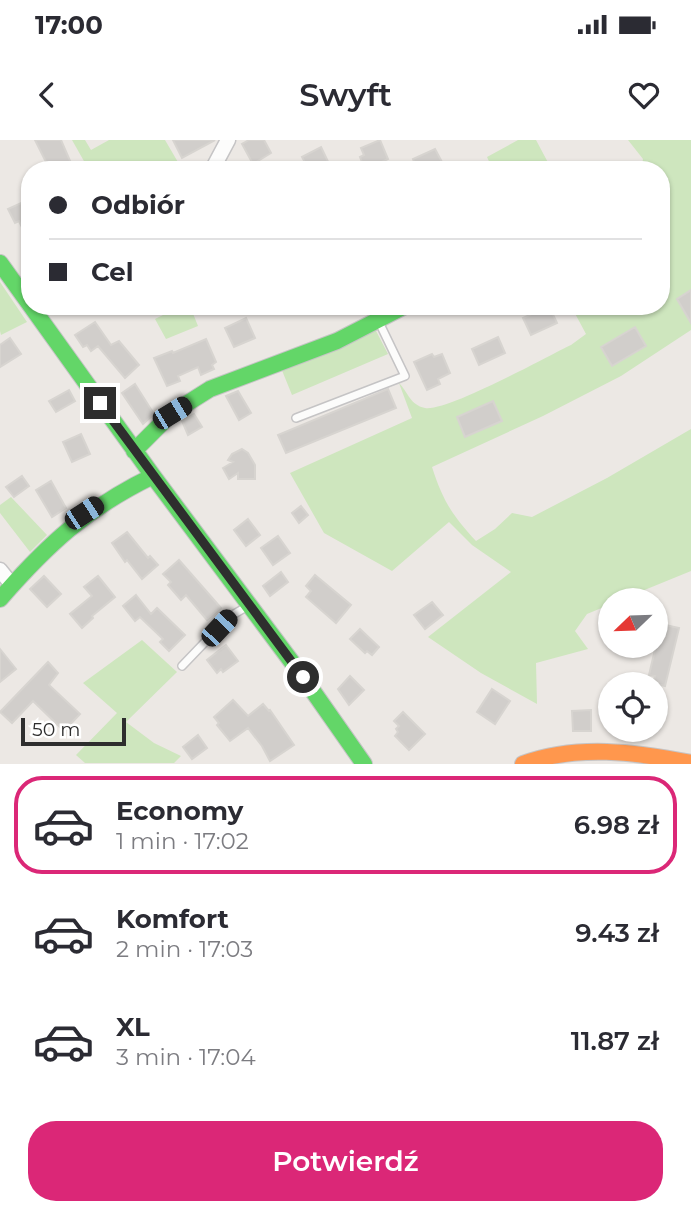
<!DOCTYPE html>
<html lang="pl">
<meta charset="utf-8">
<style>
body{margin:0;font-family:Montserrat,sans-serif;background:#f7f7f7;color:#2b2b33;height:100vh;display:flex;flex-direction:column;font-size:26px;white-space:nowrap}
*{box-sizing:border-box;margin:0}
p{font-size:23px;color:#7c7c81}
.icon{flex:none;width:38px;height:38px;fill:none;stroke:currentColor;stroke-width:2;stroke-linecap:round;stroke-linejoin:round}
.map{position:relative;height:624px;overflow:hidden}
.drawer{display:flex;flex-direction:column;background:#fff;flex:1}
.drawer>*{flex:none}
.banner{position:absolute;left:21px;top:21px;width:649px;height:154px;border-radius:28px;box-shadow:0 2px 5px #0004;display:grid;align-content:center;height:154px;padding:0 28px;background:#fff}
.needle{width:46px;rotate:247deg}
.fabs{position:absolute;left:598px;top:448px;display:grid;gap:14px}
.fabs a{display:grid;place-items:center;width:70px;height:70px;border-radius:50%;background:#fff;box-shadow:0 2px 5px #0004;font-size:35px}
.scale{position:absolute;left:21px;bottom:18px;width:105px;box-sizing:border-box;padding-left:7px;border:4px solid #2e2e2e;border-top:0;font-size:19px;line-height:24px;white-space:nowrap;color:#2e2e2e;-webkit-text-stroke:5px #fff;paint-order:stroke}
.end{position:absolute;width:32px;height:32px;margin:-16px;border:9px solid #2e2e2e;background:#fff;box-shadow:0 0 0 4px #fff}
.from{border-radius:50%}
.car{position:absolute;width:21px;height:42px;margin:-21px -10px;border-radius:9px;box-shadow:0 0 5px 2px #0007;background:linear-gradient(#222 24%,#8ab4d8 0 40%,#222 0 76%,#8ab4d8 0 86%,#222 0)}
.banner b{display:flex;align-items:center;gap:24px;height:66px;font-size:26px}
.banner b+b{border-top:2px solid #e1e1e2}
.banner i{width:18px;height:18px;background:#2b2b33}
ul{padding:12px 0 0;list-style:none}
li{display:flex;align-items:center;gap:21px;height:98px;margin:0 14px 10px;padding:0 14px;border:4px solid transparent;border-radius:28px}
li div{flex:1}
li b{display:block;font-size:26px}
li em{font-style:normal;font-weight:600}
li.active{border-color:#db2777}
li>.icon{width:63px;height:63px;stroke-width:1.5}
.cta{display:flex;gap:14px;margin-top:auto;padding:14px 28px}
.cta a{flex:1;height:80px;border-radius:28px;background:#db2777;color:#fff;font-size:28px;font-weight:600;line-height:80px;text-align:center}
.status{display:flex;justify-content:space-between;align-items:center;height:49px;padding:0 35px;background:#fff;direction:ltr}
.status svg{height:19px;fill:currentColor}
header{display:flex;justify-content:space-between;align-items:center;height:91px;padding:0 28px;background:#fff;font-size:32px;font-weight:600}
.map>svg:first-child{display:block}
.green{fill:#cee6be}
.building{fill:#d1cecb;stroke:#d7d4d0;stroke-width:2}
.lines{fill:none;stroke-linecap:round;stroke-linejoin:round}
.lane-casing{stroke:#c5c4c5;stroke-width:10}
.street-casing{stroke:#c5c4c5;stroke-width:17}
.fast-casing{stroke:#c5c4c5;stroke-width:18}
.slow-casing{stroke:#c5c4c5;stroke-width:18}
.lane{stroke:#fcfcfb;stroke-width:7}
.street{stroke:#fcfcfb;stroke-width:14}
.fast{stroke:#63d668;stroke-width:16}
.slow{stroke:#ff974d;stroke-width:16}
.route{stroke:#2e2e2e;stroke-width:9}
</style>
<div class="status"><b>17:00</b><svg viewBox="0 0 49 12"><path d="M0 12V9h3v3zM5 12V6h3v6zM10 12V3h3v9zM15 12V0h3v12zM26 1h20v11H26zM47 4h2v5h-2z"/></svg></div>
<header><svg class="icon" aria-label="back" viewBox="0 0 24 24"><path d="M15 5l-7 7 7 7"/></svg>Swyft<svg class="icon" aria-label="heart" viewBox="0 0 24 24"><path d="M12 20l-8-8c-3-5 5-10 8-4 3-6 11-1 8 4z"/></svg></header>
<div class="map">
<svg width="691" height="624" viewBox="0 0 691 624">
<rect width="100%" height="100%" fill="#ece8e4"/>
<path class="green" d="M72,0H85L91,10L109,0H165L182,29L89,30Z
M518,0H536L552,30H493L487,17Z
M628,0H691V190L621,236L543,276L432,327C443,361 452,375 476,401L495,389L512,373L532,377L607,338L691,289V431L620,460H611V464L587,474L575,491L588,509L536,523L537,564L481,533L428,497L511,432L472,405L449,382L392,431L324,393L290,333L412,278L399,243C408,252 410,265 425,268C447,272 546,217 571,205L586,194L571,166H662V30H641L643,19Z
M0,142L27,182L1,195L0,191Z
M181,166H190L198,186L166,199L155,179Z
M374,187L388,214L292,255L281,228Z
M11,357L47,395L30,412L0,373V365Z
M142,500L177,532L126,582L154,603L181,616L174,623H85L76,615L117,573L83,543Z"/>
<path class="building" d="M35,0H61L74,30H50Z
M173,0H215L182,18Z
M249,0H264L271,13L253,24L242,4Z
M380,0L388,19L365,30L360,17L364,15L361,8Z
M321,7L332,30H309L302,17Z
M435,9L442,22L425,30H417L413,19Z
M30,59V104L19,81L15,83L8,69Z
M691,150V183L677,159Z
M549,166L557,183L531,195L523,178Z
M246,178L255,198L234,207L225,188Z
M95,182L111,205L119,201L139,225L125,238L98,206L91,211L87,205L83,207L75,195Z
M635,187L646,206L612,226L601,207Z
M498,197L505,213L479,225L472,209Z
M10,198L21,214L0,227V205Z
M206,199L216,222L212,225L214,229L201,235L198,227L178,236L180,241L167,246L154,218L172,211L173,213Z
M432,214L434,217L442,214L450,233L438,239L440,244L427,250L414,222Z
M135,244L154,274L143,284L122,253Z
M388,249L396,268L286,313L278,295Z
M69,250L75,261L56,272L49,261Z
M238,251L251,273L239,280L226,256Z
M493,261L502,281L465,297L457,277Z
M194,274L202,287L188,295L182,281Z
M81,294L90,314L72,322L63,302Z
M242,309L248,313L255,325V339H238V333L229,339L223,328L233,322L228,320L232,314Z
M22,336L29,346L14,357L6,347Z
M51,341L66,368L52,377L36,350Z
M301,366L308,375L299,383L292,373Z
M248,379L260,395L246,406L234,390Z
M127,392L148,418L150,416L158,425L142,439L127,420L125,422L112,403Z
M278,396L290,413L273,425L261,408Z
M179,420L221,468L207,480L186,455L181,460L168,445L171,442L163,434Z
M281,432L288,442L270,456L263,446Z
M315,435L351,465L336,483L306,457L311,451L306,446Z
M44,436L61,454L47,467L30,449Z
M98,436L115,457L92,476L93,478L82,488L70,474L92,456L84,447Z
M136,455L151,474L157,468L185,495L169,511L160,502L163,499L140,477L135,481L123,466Z
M432,462L443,475L425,489L414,475Z
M661,484L679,488L665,546L653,543L655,536L649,535Z
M360,489L379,507L372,515L367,511L365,513L350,499Z
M226,505L238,521L223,532L221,529L217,533L207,520Z
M0,509L16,529L0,542Z
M48,522L58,533L49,545L80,574L64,591L33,561L12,583L0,572Z
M350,536L364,550L349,565L338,549Z
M492,549L510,561L495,584L477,572Z
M233,560L248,576L263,564L269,571L270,570L294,605L270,621L262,606L248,588L230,601L217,585L219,583L214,577Z
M591,570V591H573L572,571Z
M403,572L425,594L409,610L395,596L398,592L396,589L399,586L394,581Z
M198,595L207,608L192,619L183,607Z"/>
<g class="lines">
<defs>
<path id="lane" d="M296,278L405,236L378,180
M182,526L229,477L248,466"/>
<path id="street" d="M212,30L228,0
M0,430L12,445"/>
<path id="fast" d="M0,123L153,336L303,537L364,624
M134,311L172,273L210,249L337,201L405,166
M0,459C48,404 87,368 153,336"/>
<path id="slow" d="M523,624C577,604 636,612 691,623"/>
</defs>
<use href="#lane" class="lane-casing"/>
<use href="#street" class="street-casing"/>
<use href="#fast" class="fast-casing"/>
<use href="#slow" class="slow-casing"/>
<use href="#lane" class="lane"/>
<use href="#street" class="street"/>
<use href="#fast" class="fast"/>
<use href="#slow" class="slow"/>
</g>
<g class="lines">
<path class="route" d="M100,263L303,537"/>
</g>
</svg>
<div class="fabs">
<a><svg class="needle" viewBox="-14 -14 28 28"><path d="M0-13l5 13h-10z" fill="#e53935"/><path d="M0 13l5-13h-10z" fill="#7c7c81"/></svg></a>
<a><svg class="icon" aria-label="locate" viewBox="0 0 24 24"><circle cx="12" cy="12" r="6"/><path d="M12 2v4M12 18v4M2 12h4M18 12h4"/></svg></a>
</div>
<div class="scale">50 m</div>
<i class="end from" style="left:303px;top:537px"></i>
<i class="end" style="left:100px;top:263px"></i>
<i class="car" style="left:172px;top:273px;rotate:59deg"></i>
<i class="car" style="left:84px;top:373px;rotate:57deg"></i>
<i class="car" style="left:219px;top:488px;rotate:43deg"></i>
<div class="banner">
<b><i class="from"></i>Odbiór</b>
<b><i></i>Cel</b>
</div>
</div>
<section class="drawer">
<ul>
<li class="active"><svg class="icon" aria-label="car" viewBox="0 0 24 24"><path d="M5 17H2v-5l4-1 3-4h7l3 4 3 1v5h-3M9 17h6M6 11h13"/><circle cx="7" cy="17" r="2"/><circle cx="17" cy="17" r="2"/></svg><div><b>Economy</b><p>1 min · 17:02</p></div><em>6.98 zł</em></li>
<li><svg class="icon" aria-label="car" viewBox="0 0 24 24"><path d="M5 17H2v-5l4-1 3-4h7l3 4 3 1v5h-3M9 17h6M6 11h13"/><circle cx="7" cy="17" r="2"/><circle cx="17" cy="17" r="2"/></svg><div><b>Komfort</b><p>2 min · 17:03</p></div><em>9.43 zł</em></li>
<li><svg class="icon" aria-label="car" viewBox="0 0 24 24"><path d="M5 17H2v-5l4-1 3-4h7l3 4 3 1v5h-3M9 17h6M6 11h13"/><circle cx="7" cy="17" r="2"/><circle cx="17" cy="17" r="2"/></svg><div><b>XL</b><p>3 min · 17:04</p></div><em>11.87 zł</em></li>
</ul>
<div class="cta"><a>Potwierdź</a></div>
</section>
